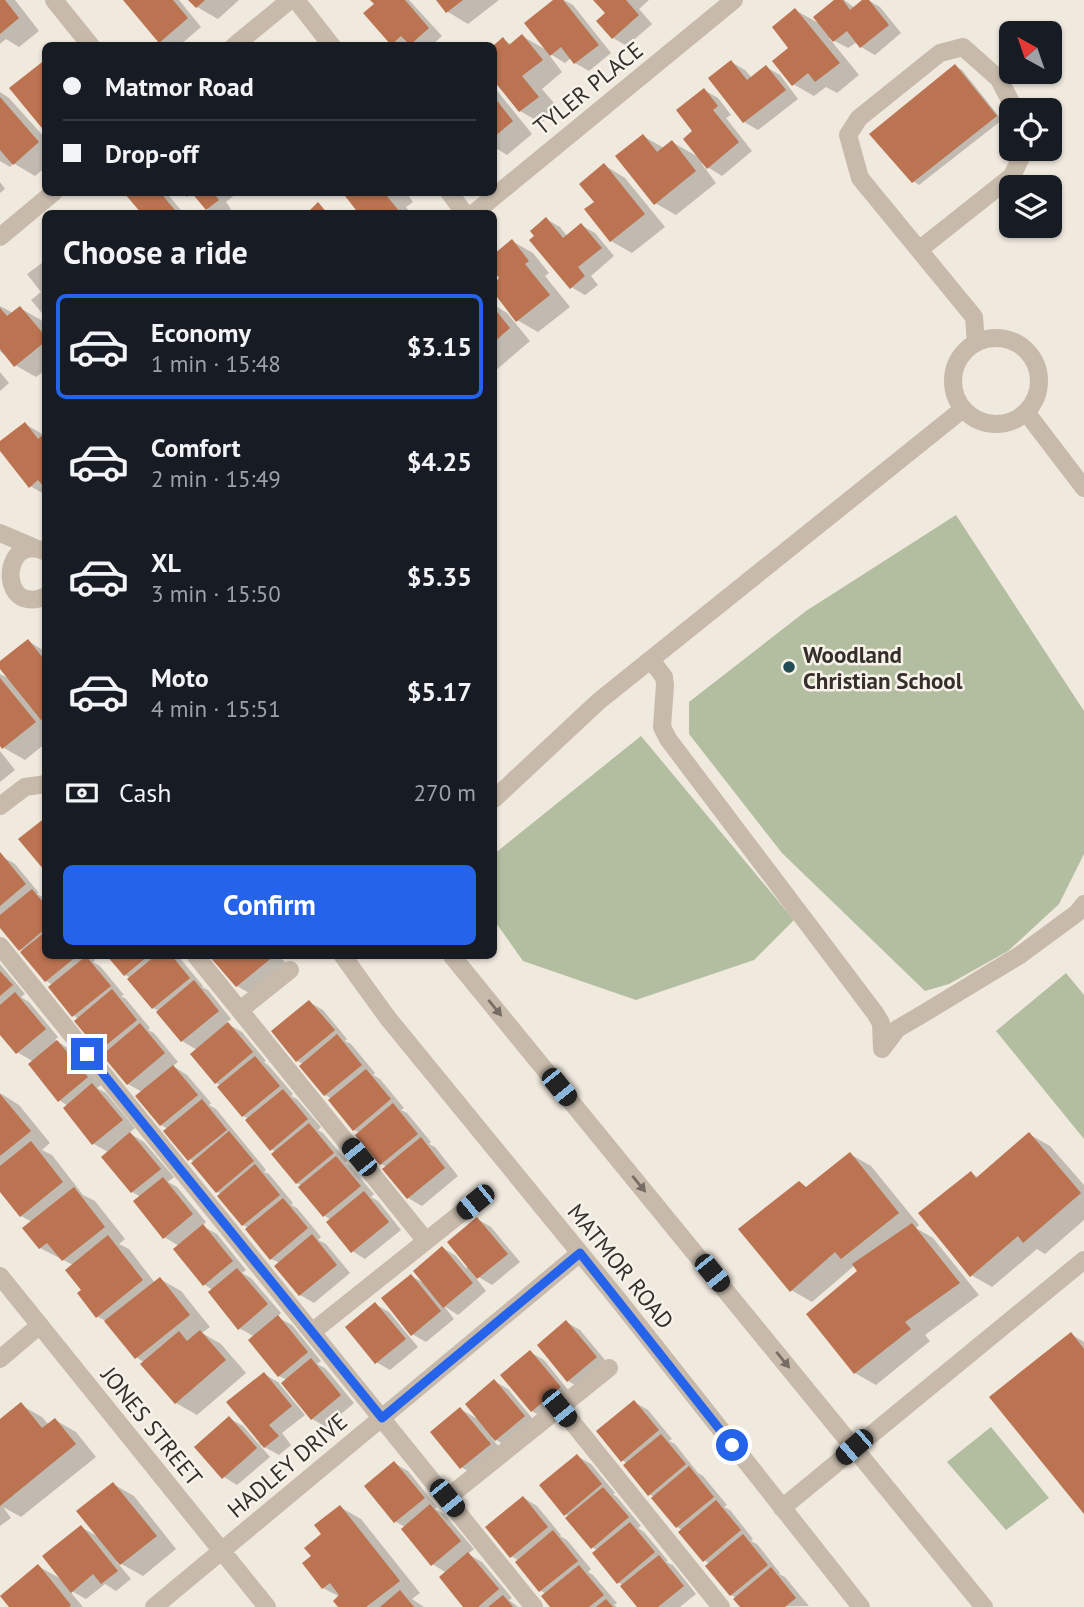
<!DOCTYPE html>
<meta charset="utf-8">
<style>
body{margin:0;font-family:"PT Sans",sans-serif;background:#20242c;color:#f1f3f6;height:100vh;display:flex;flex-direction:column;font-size:26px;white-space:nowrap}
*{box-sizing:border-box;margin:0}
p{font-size:23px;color:#9ea1a6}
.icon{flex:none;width:38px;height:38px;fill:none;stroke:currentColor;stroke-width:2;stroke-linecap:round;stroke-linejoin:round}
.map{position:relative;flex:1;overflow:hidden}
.panel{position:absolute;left:42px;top:210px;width:455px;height:749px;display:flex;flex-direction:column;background:#171b24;border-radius:10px;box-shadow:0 2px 5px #0004}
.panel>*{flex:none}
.hud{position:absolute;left:42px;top:42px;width:455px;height:154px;border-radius:10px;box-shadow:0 2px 5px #0004;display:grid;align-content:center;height:154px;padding:0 21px;background:#171b24}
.needle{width:46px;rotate:320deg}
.controls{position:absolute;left:999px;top:21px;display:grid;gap:14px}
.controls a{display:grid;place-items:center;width:63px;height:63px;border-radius:10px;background:#171b24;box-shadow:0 2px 5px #0004;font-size:35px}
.end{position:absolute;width:32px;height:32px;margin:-16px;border:9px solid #2563eb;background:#fff;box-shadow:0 0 0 4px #fff}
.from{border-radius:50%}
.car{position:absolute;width:21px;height:42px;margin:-21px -10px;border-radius:9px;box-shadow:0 0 5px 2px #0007;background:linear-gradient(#222 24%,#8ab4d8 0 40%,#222 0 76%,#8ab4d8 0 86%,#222 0)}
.hud b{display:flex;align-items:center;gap:24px;height:66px;font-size:26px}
.hud b+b{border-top:2px solid #363941}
.hud i{width:18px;height:18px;background:#f1f3f6}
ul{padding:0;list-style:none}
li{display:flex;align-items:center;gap:21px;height:105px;margin:0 14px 10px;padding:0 7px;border:4px solid transparent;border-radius:10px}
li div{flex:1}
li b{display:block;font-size:26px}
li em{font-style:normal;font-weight:800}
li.on{border-color:#2563eb}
li>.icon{width:63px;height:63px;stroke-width:1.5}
h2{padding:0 21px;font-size:32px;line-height:84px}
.pay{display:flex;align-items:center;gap:18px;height:77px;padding:0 21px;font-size:26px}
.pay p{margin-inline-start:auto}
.cta{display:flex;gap:14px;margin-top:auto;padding:14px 21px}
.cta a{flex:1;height:80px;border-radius:10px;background:#2563eb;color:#fff;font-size:28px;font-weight:800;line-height:80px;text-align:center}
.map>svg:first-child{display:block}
.green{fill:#b2be9f}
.shadow{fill:#0003}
.building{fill:#bb7351}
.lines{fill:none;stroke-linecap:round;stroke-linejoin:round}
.minor{stroke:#c7baab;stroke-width:18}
.oneway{fill:#776d64}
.route{stroke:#2563eb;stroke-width:9}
.poi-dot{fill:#234d54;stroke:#f8f3ea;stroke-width:2.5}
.labels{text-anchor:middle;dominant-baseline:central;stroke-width:5;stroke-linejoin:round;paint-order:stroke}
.street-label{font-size:23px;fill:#362e2a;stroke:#f8f3ea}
.poi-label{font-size:23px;font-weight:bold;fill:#362e2a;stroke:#f8f3ea;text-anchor:start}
</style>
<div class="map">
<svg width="1084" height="1607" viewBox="0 0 1084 1607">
<rect width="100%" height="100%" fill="#f0e9de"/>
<path class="green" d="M956,515L1084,711V854L1059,904L1008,951L949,984L925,991L782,853L689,734V702L806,611Z
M641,736L794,920L754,960L636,1000L523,961L494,920V854Z
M1066,973L1084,995V1139L996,1031Z
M991,1427L1049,1498L1006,1530L947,1462Z"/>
<path class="shadow" d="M0,0H15L39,31L19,47L6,39L0,44Z
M125,0H179L201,27L179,46H166L160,42Z
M191,0H239L218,19L197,7Z
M373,0H409L442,36L431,46H396L392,43L376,4Z
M438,0H499L468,24L448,12Z
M556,0H564L573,5L611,53L589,71L575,63L571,58L565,63L547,52L562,72L542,89L559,109L541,123L520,111L494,78V47L503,39L512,45L522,36L548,51Z
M595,0H649L639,9L652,24L627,46L613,38L599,21L607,14Z
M837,0H844L855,8L865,0H868L880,7L901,33L875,55L861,47L857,42L848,48L829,38L859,75L837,93L826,87L814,96L793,84L791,48L795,10L822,25Z
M731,62L745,70L752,78L766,67L780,75L798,99L758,130L744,122Z
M955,66L962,70L1002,120L919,185L913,181Z
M494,87L532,134L507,155L494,147Z
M704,90L718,98L731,115L726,118L752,151L722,176L701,163L716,183L676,215L655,203L643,136L664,148L672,142L700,158L695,131Z
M0,92L9,98L46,139V167L35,176L13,163L10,167L0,161Z
M604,165L625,178L665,227L632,253L611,241L596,202Z
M0,182L5,189L0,193Z
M130,192H166L184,214H145Z
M179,192H238L226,202L231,209L225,214H215L207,209L194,193L187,197Z
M344,192H406L413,202L406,207L411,214H361Z
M546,219L560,227L567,236L581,225L595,233L614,256L591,276L598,285L585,295L571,287Z
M512,241L533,253L549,273L545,276L570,307L538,332L517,320L494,290V285L502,279L494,268V256Z
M46,260V318L31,300L41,292L27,274Z
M494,305L507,313L530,341L495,371L494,370Z
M0,306L13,313L20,308L41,320L46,326V370L36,377L15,365L0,351Z
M0,372L9,383L0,391Z
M25,424L44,435L46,434V495L30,486L0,449V444Z
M28,641L46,652V743L25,760L4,748L0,744V674L10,679L0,666V663Z
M0,751L15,770L0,782Z
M1,856L15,864L39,893L37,894L46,899V956H92L95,960L93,962L100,966L124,995L121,996L126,999L150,1028L148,1030L154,1033L178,1062L173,1066L187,1075L211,1103L209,1105L216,1109L266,1170L264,1172L269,1174L293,1203L291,1205L297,1208L321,1237L318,1240L326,1244L350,1273L314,1303L300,1295L280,1263L271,1259L249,1228L243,1225L222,1194L217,1192L194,1162L190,1159L168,1129L161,1125L142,1092L128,1084L106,1053L100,1050L79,1019L74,1016L50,987L53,985L46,981L23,951L20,949L0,925V857Z
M109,956H176L179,957L203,986L202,987L208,990L231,1019L226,1023L242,1032L266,1061L264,1062L269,1066L293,1094L291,1096L297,1099L321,1127L318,1130L323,1133L347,1161L345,1163L350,1166L374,1194L371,1197L378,1201L401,1230L365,1259L352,1251L331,1220L325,1216L301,1187L302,1186L297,1183L274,1154L276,1152L271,1149L249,1119L243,1116L220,1087L221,1086L216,1083L197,1050L182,1041L159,1011L153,1008L131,978L125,975Z
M215,956H279L287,964L251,994L237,986L213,957Z
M0,964L25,994L21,997L29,1002L58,1037L55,1040L71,1050L101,1085L97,1088L106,1093L135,1128L129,1133L144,1142L174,1177L168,1182L177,1187L206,1222L202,1226L217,1234L246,1270L242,1273L251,1278L281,1313L277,1317L292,1325L321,1361L317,1364L325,1368L354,1403L326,1427L312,1419L287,1380L279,1376L251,1341L255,1337L239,1328L213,1290L205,1285L175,1249L179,1246L164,1237L141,1197L132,1192L108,1152L94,1144L65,1108L68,1106L59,1100L34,1062L17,1052L0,1032Z
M309,1002L323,1010L347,1039L345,1041L351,1044L375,1073L373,1075L380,1079L404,1108L401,1110L407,1113L431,1142L429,1144L435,1147L458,1176L422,1206L408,1198L385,1169L387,1167L381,1164L360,1133L354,1130L332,1099L325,1095L303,1064L297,1061Z
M0,1093L19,1105L50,1143L42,1150L52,1155L83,1195L95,1201L125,1239L119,1244L129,1249L155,1283L160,1279L181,1291L210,1327L202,1333L221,1344L246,1373L197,1415L176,1403L145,1363L136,1357L108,1322L98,1317L83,1290L73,1265L40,1248L32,1222L21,1216L0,1189Z
M1029,1134L1050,1146L1084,1185V1220L1045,1254L1037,1249L992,1287L971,1275V1173L979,1178Z
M850,1154L871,1166L919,1225L916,1228L933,1238L979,1295L925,1335L930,1341L876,1385L855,1373L808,1314L859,1271L855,1265L812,1302L791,1290L799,1183L807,1188Z
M477,1219L491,1227L520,1262L492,1285L472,1273L486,1291L458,1315L444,1306L454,1319L426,1342L412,1334L411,1276L426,1284L443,1248L456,1256L466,1268L469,1265Z
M375,1304L389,1312L418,1347L390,1370L376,1362Z
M566,1322L580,1330L610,1366L582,1389L568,1381Z
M1071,1334L1084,1342V1512Z
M530,1352L544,1360L573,1396L545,1419L532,1411Z
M264,1374L278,1382L305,1415L282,1433L291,1445L279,1455L259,1444L261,1442Z
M494,1381L508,1389L537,1424L510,1448L491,1437L503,1452L475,1475L461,1467L460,1409L481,1421Z
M634,1402L648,1410L672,1439L669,1441L675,1444L698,1473L703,1476L727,1505L724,1507L730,1510L753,1539L751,1541L757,1544L780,1573L779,1574L785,1577L809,1606L742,1607L736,1598L731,1595L710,1564L704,1560L682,1530L677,1527L654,1497L649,1494L628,1464L622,1460Z
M21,1405L42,1417L49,1425L55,1420L76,1432L96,1457L21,1517L3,1507L11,1518L0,1526V1422Z
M229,1418L243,1426L270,1457L237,1485L224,1477Z
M577,1456L591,1464L615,1493L613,1494L617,1497L641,1526L638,1528L644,1532L668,1561L666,1562L673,1565L696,1594L680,1607H640L624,1586L618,1582L598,1551L592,1547L570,1517L565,1514Z
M394,1463L408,1471L437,1507L435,1509L444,1514L474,1549L468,1554L482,1562L512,1598L509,1600L518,1607H466L447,1573L432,1564L405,1527L396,1522Z
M113,1484L134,1496L176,1549L143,1576L116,1561L131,1579L116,1591L105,1584L86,1599L68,1589L83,1607H12L38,1566L63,1580L81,1527L100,1538Z
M524,1498L537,1506L561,1535L560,1536L567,1540L591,1569L588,1572L593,1575L617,1603L614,1605L617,1607H552L546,1594L541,1591L519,1561L511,1556Z
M340,1507L361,1519L420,1593L412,1599L424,1607H340V1597L323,1588L304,1564L313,1556L324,1534Z"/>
<path class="building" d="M0,0H5L19,18L0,34Z
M123,0H173L188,18L159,43Z
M188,0H205L196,8Z
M370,0H405L429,28L410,45L401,36L391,45L363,13L374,4Z
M436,0H463L446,13Z
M553,0H563L599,45L574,64L561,47L550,56L524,23Z
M593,0H626L639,15L612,39L596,21L605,13Z
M834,0H843L850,10L862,0H869L889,25L860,48L847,31L833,42L813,17Z
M795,8L840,63L815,82L808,73L792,86L772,61L788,48L772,27Z
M522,34L543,60L522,76L539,97L519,112L494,81V45L503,37L509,45Z
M46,59V133L9,88Z
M731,60L747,80L766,65L786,90L743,123L708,78Z
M955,64L997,116L912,183L869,134Z
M704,88L718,106L713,110L739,142L707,169L683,139L692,131L676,110Z
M0,97L39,142L13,165L0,150Z
M494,97L513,121L494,137Z
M643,134L657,152L672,140L696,171L654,205L615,156Z
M604,163L645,214L610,242L584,209L594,202L579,184Z
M127,192H160L178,214H142L125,194Z
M191,192H213L219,200L206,210Z
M342,192H389L386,195L399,211L396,214H359Z
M318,202L328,214H306Z
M546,217L563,238L581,223L602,248L578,267L585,276L570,289L529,240L534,236L530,231Z
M512,239L529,261L525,264L550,295L516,322L494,293V283L499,278L494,271V254Z
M20,306L46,337V341L14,367L0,349V308L7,316Z
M494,308L510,328L494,342Z
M25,422L38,439L46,432V489L38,480L29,488L0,451V441Z
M28,639L46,662V717L41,720L0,669V661Z
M0,678L36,722L2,749L0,746Z
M46,817V868L44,870L18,839Z
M0,852L26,884L0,906Z
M32,889L46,906V928L19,951L0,928V915Z
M46,931V956H77L45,982L20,952Z
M86,956L111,986L72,1017L48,987Z
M107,956H148L124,976Z
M155,956H172L190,978L152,1009L127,979Z
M212,956H274L236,987L210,957Z
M0,971L13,985L0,996Z
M194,980L219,1011L181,1042L156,1012Z
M112,989L137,1020L99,1051L74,1021Z
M15,992L46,1029L16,1054L0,1035V1005Z
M309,1000L335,1030L296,1062L271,1031Z
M228,1022L253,1052L215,1084L190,1054Z
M140,1023L165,1053L127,1085L102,1055Z
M337,1034L362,1065L324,1096L299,1066Z
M57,1040L88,1077L58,1102L28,1064Z
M255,1056L280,1086L242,1117L217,1087Z
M173,1065L198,1095L160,1126L135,1096Z
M366,1069L391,1099L353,1131L328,1100Z
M92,1083L123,1120L92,1145L63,1108Z
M283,1089L308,1119L270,1151L245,1120Z
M0,1094L31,1131L0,1156Z
M202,1099L227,1130L188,1161L163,1131Z
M393,1103L418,1134L380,1165L355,1135Z
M309,1123L334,1153L296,1184L271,1154Z
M229,1131L254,1161L216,1193L191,1163Z
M130,1132L161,1169L131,1193L101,1157Z
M1029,1132L1081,1193L1023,1243L1018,1236L970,1277L918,1213L971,1171L976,1178Z
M421,1137L445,1168L407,1199L382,1169Z
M31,1141L63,1182L20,1217L0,1192V1166Z
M850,1152L899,1213L841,1259L835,1252L790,1292L738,1229L799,1181L806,1187Z
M336,1156L361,1186L323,1217L298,1187Z
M255,1164L280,1195L242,1226L217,1196Z
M163,1177L193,1214L163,1239L133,1201Z
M74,1187L105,1227L62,1261L47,1243L39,1249L22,1228Z
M364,1191L389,1222L351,1253L326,1222Z
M283,1198L308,1228L270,1260L245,1229Z
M477,1217L508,1254L477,1279L447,1242Z
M912,1223L960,1283L905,1322L911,1329L854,1374L806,1314L857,1271L852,1264Z
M203,1224L233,1261L203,1286L173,1249Z
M312,1234L337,1265L299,1296L274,1266Z
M108,1235L143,1280L96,1318L77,1293L81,1290L65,1270Z
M442,1246L473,1283L443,1308L413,1271Z
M237,1268L268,1304L238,1330L208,1292Z
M411,1274L441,1311L411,1336L381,1298Z
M160,1277L190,1315L135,1359L104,1321Z
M375,1302L406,1339L375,1364L345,1327Z
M278,1315L308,1352L278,1377L248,1340Z
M566,1320L597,1357L567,1382L537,1345Z
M200,1330L226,1360L175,1404L140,1364L179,1331L187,1341Z
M1071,1332L1084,1349V1514L989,1397Z
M530,1350L561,1387L531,1412L500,1375Z
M311,1358L341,1395L311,1420L281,1383Z
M264,1372L292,1406L269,1425L279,1436L264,1448L226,1402Z
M494,1379L525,1416L495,1441L465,1404Z
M634,1400L659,1430L621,1462L596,1431Z
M21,1402L42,1428L55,1418L76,1444L0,1506V1419Z
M460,1407L491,1444L460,1469L430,1432Z
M229,1416L257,1448L222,1479L194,1447Z
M661,1434L686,1464L648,1496L623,1465Z
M577,1454L602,1484L564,1516L539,1485Z
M394,1461L425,1498L394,1523L364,1486Z
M689,1466L714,1497L676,1528L651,1498Z
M113,1482L157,1536L120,1565L76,1511Z
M603,1487L629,1517L591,1549L565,1518Z
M523,1496L548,1527L510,1558L485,1527Z
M716,1500L741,1530L703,1562L678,1532Z
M430,1504L461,1541L431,1566L401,1529Z
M340,1505L400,1581L366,1607H338L333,1601L339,1595L330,1583L322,1589L302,1563L311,1556L304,1548L321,1534L314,1525Z
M630,1522L655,1552L617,1584L592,1553Z
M81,1525L118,1571L101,1584L93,1574L71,1593L42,1556Z
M553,1530L578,1561L539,1592L515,1562Z
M743,1534L768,1565L730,1596L705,1566Z
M468,1552L499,1589L478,1607H463L439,1577Z
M659,1555L684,1586L658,1607H637L620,1586Z
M38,1564L71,1605L69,1607H9L0,1596Z
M579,1565L604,1595L589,1607H550L541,1596Z
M771,1567L796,1598L785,1607H740L733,1599Z
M400,1590L414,1607H380Z
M503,1595L513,1607H488Z
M606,1599L613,1607H596Z"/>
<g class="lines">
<path class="minor" d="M54,0L91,46
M296,0L332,46
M234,46L290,0
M449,192L465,214
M473,214L734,0
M0,237L54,192
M920,249L1012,176L1025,149
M953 381a43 43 0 1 1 86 0a43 43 0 1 1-86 0Z
M976,343L974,317L860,178L848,135L859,118L940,53L963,47L999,79L1015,110
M1026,412L1084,488
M0,533L33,547
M46,552C10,534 0,587 23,598C32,601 38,600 46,596
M651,660L664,677L665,685L662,727L668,739L875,1013L881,1023L882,1049L897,1029L921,1015L1020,955L1077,913L1084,904
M494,799L599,701L963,409
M0,806L25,787L46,784
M0,946L534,1607
M196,956L426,1241
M343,956L387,1017L616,1297L861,1607
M452,956L984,1607
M240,1010L290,970
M0,1276L267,1607
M312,1332L475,1202
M0,1359L40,1325
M560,1407L721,1607
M447,1498L609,1368
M782,1508L1084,1260
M154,1607L580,1253"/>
</g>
<defs><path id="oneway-solid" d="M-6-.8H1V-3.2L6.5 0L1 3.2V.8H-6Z" transform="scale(1.75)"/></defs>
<g class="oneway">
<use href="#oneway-solid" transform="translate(495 1008) rotate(51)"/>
<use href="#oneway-solid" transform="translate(639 1184) rotate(51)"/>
<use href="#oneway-solid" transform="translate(783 1360) rotate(51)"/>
</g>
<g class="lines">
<path class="route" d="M87,1054L382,1418L580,1253L732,1445"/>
</g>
<circle class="poi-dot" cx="789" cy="667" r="7"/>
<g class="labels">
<g class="street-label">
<text transform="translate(588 88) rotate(-39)">TYLER PLACE</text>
<text transform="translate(621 1266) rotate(51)">MATMOR ROAD</text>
<text transform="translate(152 1426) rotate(51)">JONES STREET</text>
<text transform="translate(287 1465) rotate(-40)">HADLEY DRIVE</text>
</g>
<g class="poi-label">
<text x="803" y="654">Woodland<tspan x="803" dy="26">Christian School</tspan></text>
</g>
</g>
</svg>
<div class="controls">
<a><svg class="needle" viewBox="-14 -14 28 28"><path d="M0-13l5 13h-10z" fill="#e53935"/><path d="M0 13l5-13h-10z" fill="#9ea1a6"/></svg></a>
<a><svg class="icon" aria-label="locate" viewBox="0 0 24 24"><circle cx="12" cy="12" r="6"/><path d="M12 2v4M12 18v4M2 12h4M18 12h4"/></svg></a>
<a><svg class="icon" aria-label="layers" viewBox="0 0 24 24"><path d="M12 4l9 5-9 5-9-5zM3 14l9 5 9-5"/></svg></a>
</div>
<i class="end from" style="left:732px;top:1445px"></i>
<i class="end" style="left:87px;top:1054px"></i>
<i class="car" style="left:559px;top:1087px;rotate:141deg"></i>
<i class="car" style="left:359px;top:1157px;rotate:321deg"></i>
<i class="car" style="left:475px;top:1202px;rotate:231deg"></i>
<i class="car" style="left:712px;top:1273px;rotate:141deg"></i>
<i class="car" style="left:559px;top:1408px;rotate:141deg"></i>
<i class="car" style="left:854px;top:1447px;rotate:229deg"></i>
<i class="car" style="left:447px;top:1498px;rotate:141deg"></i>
<div class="hud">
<b><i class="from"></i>Matmor Road</b>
<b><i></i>Drop-off</b>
</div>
<section class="panel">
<h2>Choose a ride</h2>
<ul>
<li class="on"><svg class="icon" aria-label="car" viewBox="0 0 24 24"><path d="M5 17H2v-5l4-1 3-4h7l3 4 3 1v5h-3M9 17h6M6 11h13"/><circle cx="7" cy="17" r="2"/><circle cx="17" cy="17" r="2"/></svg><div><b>Economy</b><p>1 min · 15:48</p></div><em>$3.15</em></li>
<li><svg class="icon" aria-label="car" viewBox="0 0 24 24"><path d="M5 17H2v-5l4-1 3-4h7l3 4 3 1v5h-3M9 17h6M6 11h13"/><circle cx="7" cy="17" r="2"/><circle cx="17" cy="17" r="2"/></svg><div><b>Comfort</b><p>2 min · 15:49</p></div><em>$4.25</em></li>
<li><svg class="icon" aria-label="car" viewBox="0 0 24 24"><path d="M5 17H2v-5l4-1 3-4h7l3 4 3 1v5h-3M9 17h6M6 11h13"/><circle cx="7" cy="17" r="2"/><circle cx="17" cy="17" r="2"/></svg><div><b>XL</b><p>3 min · 15:50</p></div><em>$5.35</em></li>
<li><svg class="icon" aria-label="car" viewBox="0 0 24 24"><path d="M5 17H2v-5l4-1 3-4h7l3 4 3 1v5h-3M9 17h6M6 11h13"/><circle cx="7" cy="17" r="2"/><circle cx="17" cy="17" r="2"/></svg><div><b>Moto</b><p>4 min · 15:51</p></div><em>$5.17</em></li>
</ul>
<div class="pay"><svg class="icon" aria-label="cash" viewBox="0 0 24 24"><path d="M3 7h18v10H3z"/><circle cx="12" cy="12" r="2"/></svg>Cash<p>270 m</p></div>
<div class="cta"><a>Confirm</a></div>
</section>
</div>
